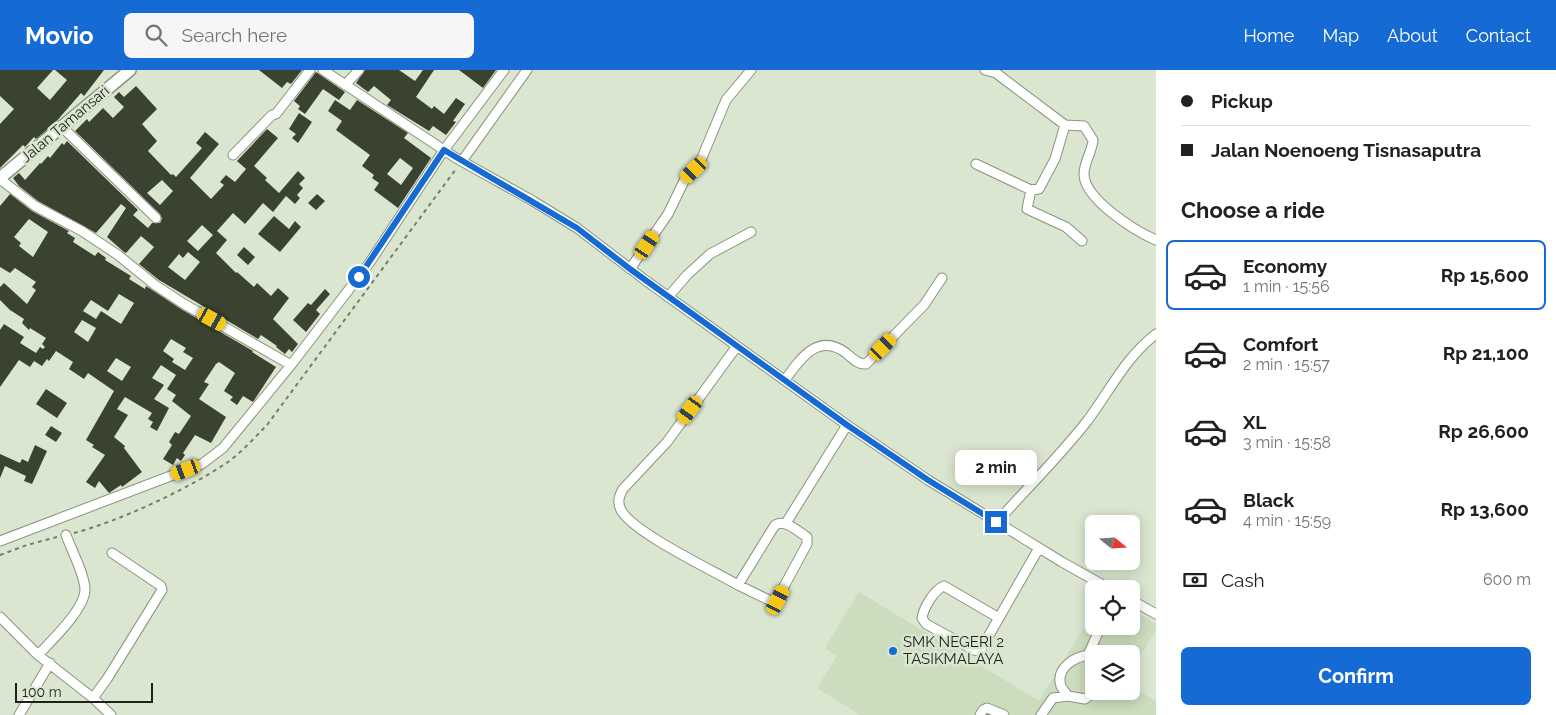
<!DOCTYPE html>
<meta charset="utf-8">
<style>
body{margin:0;font-family:Raleway,sans-serif;background:#f6f6f6;color:#202124;height:100vh;display:flex;flex-direction:column;font-size:19px;white-space:nowrap}
*{box-sizing:border-box;margin:0}
p{font-size:16px;color:#757577}
.icon{flex:none;width:28px;height:28px;fill:none;stroke:currentColor;stroke-width:2;stroke-linecap:round;stroke-linejoin:round}
.map{position:relative;flex:1;overflow:hidden}
.details{display:flex;flex-direction:column;background:#fff;width:400px}
.details>*{flex:none}
.top-card{display:grid;align-content:center;height:110px;padding:0 25px;background:#fff}
.needle{width:32px;rotate:108deg}
.buttons{position:absolute;left:1085px;top:445px;display:grid;gap:10px}
.buttons a{display:grid;place-items:center;width:55px;height:55px;border-radius:8px;background:#fff;box-shadow:0 2px 12px #0003;font-size:25px}
.scale{position:absolute;left:15px;bottom:12px;width:138px;box-sizing:border-box;padding-left:5px;border:2px solid #1e231a;border-top:0;font-size:14px;line-height:18px;white-space:nowrap;color:#1e231a;-webkit-text-stroke:4px #dae6cf;paint-order:stroke}
.end{position:absolute;width:22px;height:22px;margin:-11px;border:6px solid #156ad4;background:#fff;box-shadow:0 0 0 2px #fff}
.from{border-radius:50%}
.bubble{position:absolute;height:35px;border-radius:8px;background:#fff;box-shadow:0 2px 12px #0003;font-size:16px;font-weight:700;line-height:35px;text-align:center}
.car{position:absolute;width:15px;height:30px;margin:-15px -8px;border-radius:6px;box-shadow:0 0 4px 1px #0007;background:linear-gradient(#f5c518 24%,#345 0 40%,#f5c518 0 76%,#345 0 86%,#f5c518 0)}
.top-card b{display:flex;align-items:center;gap:18px;height:48px;font-size:19px}
.top-card b+b{border-top:1px solid #e0e0e0}
.top-card i{width:12px;height:12px;background:#202124}
ul{padding:0;list-style:none}
li{display:flex;align-items:center;gap:15px;height:70px;margin:0 10px 8px;padding:0 15px;border:2px solid transparent;border-radius:8px}
li div{flex:1}
li b{display:block;font-size:19px}
li em{font-style:normal;font-weight:700}
li.on{border-color:#156ad4}
li>.icon{width:45px;height:45px;stroke-width:1.5}
h2{padding:0 25px;font-size:22px;line-height:60px}
.pay{display:flex;align-items:center;gap:12px;height:55px;padding:0 25px;font-size:19px}
.pay p{margin-inline-start:auto}
.primary-button{display:flex;gap:10px;margin-top:auto;padding:10px 25px}
.primary-button a{flex:1;height:58px;border-radius:8px;background:#156ad4;color:#fff;font-size:20px;font-weight:700;line-height:58px;text-align:center}
header{display:flex;align-items:center;gap:30px;box-sizing:border-box;height:70px;padding:0 25px;background:#156ad4;color:#fff}
header strong{font-size:24px}
nav{display:flex;gap:28px;margin-inline-start:auto;font-size:18px}
.search{width:350px;height:45px;background:#f6f6f6;display:flex;align-items:center;gap:12px;box-sizing:border-box;padding:0 18px;border-radius:8px;color:#757577;font-size:19px}
main{display:flex;flex:1;min-height:0}
.map>svg:first-child{display:block}
.built{fill:#ccdcbe}
.building{fill:#3a4330;fill-rule:evenodd}
.lines{fill:none;stroke-linecap:round;stroke-linejoin:round}
.minor-casing{stroke:#89947e;stroke-width:11}
.major-casing{stroke:#89947e;stroke-width:14}
.path{stroke:#757d6e;stroke-width:2;stroke-dasharray:4 4;stroke-linecap:butt}
.minor{stroke:#fff;stroke-width:9}
.major{stroke:#fff;stroke-width:11}
.route{stroke:#156ad4;stroke-width:6}
.poi-dot{fill:#156ad4;stroke:#dae6cf;stroke-width:2}
.labels{text-anchor:middle;dominant-baseline:central;stroke-width:5;stroke-linejoin:round;paint-order:stroke}
.street-label{font-size:15px;fill:#1e231a;stroke:#dae6cf}
.poi-label{font-size:15px;fill:#1e231a;stroke:#dae6cf;text-anchor:start}
</style>
<header>
<strong>Movio</strong>
<div class="search"><svg class="icon" aria-label="search" viewBox="0 0 24 24"><circle cx="10" cy="10" r="6"/><path d="M15 15l6 6"/></svg>Search here</div>
<nav><a>Home</a><a>Map</a><a>About</a><a>Contact</a></nav>
</header>
<main>
<div class="map">
<svg width="1156" height="645" viewBox="0 0 1156 645">
<rect width="100%" height="100%" fill="#dae6cf"/>
<path class="built" d="M859,522L1039,631L1094,541V556H1131V539L1156,554V560L1131,601V584H1094V621H1131V616L1156,631V645H860L817,618L837,586L825,578Z"/>
<path class="building" d="M0,0H53L37,18L50,30L67,10L55,0H104L84,26L81,23L55,53L36,69L34,67L25,77L23,75L0,98V54L14,39L0,26Z
M259,0H302L291,14L287,12L282,18Z
M365,0H399L415,11L423,0H434L416,27L432,39L434,36L444,44L456,28L465,34L453,51L456,52L446,65L433,56L429,61L387,35L391,30L374,16L368,22L356,13Z
M459,0H496L483,18Z
M316,2L345,22L339,30L323,19L305,44L298,39L300,36L294,31Z
M136,16L157,39L142,54L157,71L148,81L171,105L173,104L176,107L202,78L196,73L205,62L219,74L190,108L211,129L224,115L220,112L226,105L235,112L246,99L237,91L267,59L278,68L254,96L267,108L265,110L279,123L298,101L305,108L299,114L303,118L297,125L300,128L295,134L286,126L273,142L263,133L245,154L233,143L217,161L227,170L216,183L236,203L237,202L254,217L257,213L271,226L278,218L289,228L273,249L298,274L292,282L289,279L285,284L276,277L277,276L261,265L258,269L159,210L139,194L154,177L141,166L126,183L124,182L107,167L126,138L121,134L96,163L38,131L19,116L13,108L19,103L25,110L40,93L41,94L48,86L50,88L62,73L64,75L67,71L138,140L133,145L148,158L152,153H160L162,149L160,144L75,61L87,49L89,52L103,38L113,48L124,37L114,27L119,22L124,27ZM162,110L173,121L160,135L147,123ZM202,155L213,165L198,181L187,171ZM188,182L200,192L185,210L168,197L179,184L183,188Z
M335,30L350,40L357,30L408,63L404,68L431,88L398,138L374,120L379,113L372,108L374,105L362,96L370,85L336,60L342,51L328,41ZM400,88L413,98L401,115L387,104Z
M299,43L312,52L298,73L292,68L296,64L289,59Z
M10,124L32,141L69,161L67,163L75,168L73,172L95,186L98,182L106,188L105,190L131,206L129,209L145,219L146,216L181,239L253,281L252,282L276,297L253,332L243,326L237,335L230,330L233,327L224,321L235,303L219,292L216,294L204,312L209,314L199,329L226,347L211,373L195,365L183,383L185,385L181,391L177,388L173,395L163,389L172,375L169,372L175,362L179,364L191,346L172,331L176,325L167,319L176,305L161,295L152,308L164,315L154,329L169,338L157,361L150,357L153,352L148,349L152,343L125,327L117,339L128,345L114,367L125,376L124,378L142,402L122,417L121,415L109,423L99,411L95,418L86,412L105,385L92,377L94,375L86,370L114,321L88,303L84,309L69,299L73,292L56,281L49,291L47,289L42,296L34,291L30,297L19,290L0,317V260L4,254L24,267L20,273L36,283L40,277L43,279L45,277L42,274L46,268L30,258L29,260L22,253L24,249L10,240L0,230V217L4,213L27,234L36,220L32,217L36,212L15,198L10,203L0,197V136ZM29,149L48,162L33,187L19,176L21,173L14,167ZM119,224L134,233L121,254L101,241L96,249L83,241L91,230L108,241ZM82,250L96,258L88,272L74,262ZM171,269L186,278L183,282L193,288L185,300L172,292L174,289L163,281ZM116,288L131,297L122,311L107,301Z
M317,124L325,131L316,140L308,133Z
M274,146L289,159L295,151L301,157L280,182L258,164Z
M244,177L255,187L248,195L237,185Z
M325,219L330,224L316,240L320,244L306,262L293,250L308,233L311,235Z
M46,319L67,333L57,348L36,334Z
M51,356L62,363L56,372L45,365Z
M35,375L47,381L32,414L24,411L26,406L5,396L0,408V384L20,393L22,389L28,392Z"/>
<g class="lines">
<defs>
<path id="minor" d="M323,0L456,88L533,131L577,158L645,210L847,355L928,410L1062,492L1110,519
M985,0L996,3L1065,55L1084,56L1093,70C1092,82 1084,92 1084,104C1084,129 1135,161 1156,170
M345,15L359,0
M62,57L156,148
M233,85L272,45L276,44L310,0
M462,91L527,0
M976,94L1031,120L1039,119L1055,89L1065,55
M0,109L35,136L82,161L118,185L155,215L184,234L291,295
M1031,120L1027,139L1066,157L1082,171
M630,199L668,144L686,107L701,90L726,30L751,0
M668,227L687,205L710,184L751,162
M737,276L667,372L623,419C619,426 617,432 621,440C632,462 714,501 738,515L775,455C786,449 797,461 807,467V474L775,533L738,515
M785,310C800,289 818,262 846,283C852,288 858,295 866,294L924,235L942,208
M997,452C1027,418 1060,386 1088,350C1111,319 1125,288 1156,264
M786,453L847,355
M0,471L202,394L223,378L291,295L370,192L444,80L504,0
M1131,530L1156,544
M0,547L38,585L93,628L111,645
M999,548L944,516C934,520 924,537 922,548L926,554L974,580L980,581L1039,478
M38,585C52,570 84,540 85,520C85,505 71,479 66,465
M1094,599L1088,585L1101,556
M1068,626C1066,623 1062,619 1061,616C1055,598 1075,587 1088,585
M93,628L107,609L162,520L161,516L112,483
M19,645L50,593
M980,645L983,640L987,638L1004,645
M1041,645L1053,628L1068,626L1085,629L1095,621"/>
<path id="major" d="M0,108L130,0"/>
</defs>
<use href="#minor" class="minor-casing"/>
<use href="#major" class="major-casing"/>
<path class="path" d="M74,463C120,451 188,419 228,392C242,382 255,367 267,355L456,99
M0,485L27,475L57,467"/>
<use href="#minor" class="minor"/>
<use href="#major" class="major"/>
</g>
<g class="lines">
<path class="route" d="M359,207L444,80L577,158L630,199L847,355L928,410L996,452"/>
</g>
<circle class="poi-dot" cx="893" cy="581" r="5"/>
<g class="labels">
<g class="street-label">
<text transform="translate(65 54) rotate(-40)">Jalan Tamansari</text>
</g>
<g class="poi-label">
<text x="903" y="572">SMK NEGERI 2<tspan x="903" dy="17">TASIKMALAYA</tspan></text>
</g>
</g>
</svg>
<div class="buttons">
<a><svg class="needle" viewBox="-14 -14 28 28"><path d="M0-13l5 13h-10z" fill="#e53935"/><path d="M0 13l5-13h-10z" fill="#757577"/></svg></a>
<a><svg class="icon" aria-label="locate" viewBox="0 0 24 24"><circle cx="12" cy="12" r="6"/><path d="M12 2v4M12 18v4M2 12h4M18 12h4"/></svg></a>
<a><svg class="icon" aria-label="layers" viewBox="0 0 24 24"><path d="M12 4l9 5-9 5-9-5zM3 14l9 5 9-5"/></svg></a>
</div>
<div class="scale">100 m</div>
<i class="end from" style="left:359px;top:207px"></i>
<i class="end" style="left:996px;top:452px"></i>
<div class="bubble" style="left:955px;top:380px;width:82px">2 min</div>
<i class="car" style="left:694px;top:100px;rotate:226deg"></i>
<i class="car" style="left:647px;top:175px;rotate:34deg"></i>
<i class="car" style="left:212px;top:249px;rotate:119deg"></i>
<i class="car" style="left:883px;top:277px;rotate:44deg"></i>
<i class="car" style="left:690px;top:340px;rotate:216deg"></i>
<i class="car" style="left:186px;top:400px;rotate:249deg"></i>
<i class="car" style="left:778px;top:530px;rotate:27deg"></i>
</div>
<section class="details">
<div class="top-card">
<b><i class="from"></i>Pickup</b>
<b><i></i>Jalan Noenoeng Tisnasaputra</b>
</div>
<h2>Choose a ride</h2>
<ul>
<li class="on"><svg class="icon" aria-label="car" viewBox="0 0 24 24"><path d="M5 17H2v-5l4-1 3-4h7l3 4 3 1v5h-3M9 17h6M6 11h13"/><circle cx="7" cy="17" r="2"/><circle cx="17" cy="17" r="2"/></svg><div><b>Economy</b><p>1 min · 15:56</p></div><em>Rp 15,600</em></li>
<li><svg class="icon" aria-label="car" viewBox="0 0 24 24"><path d="M5 17H2v-5l4-1 3-4h7l3 4 3 1v5h-3M9 17h6M6 11h13"/><circle cx="7" cy="17" r="2"/><circle cx="17" cy="17" r="2"/></svg><div><b>Comfort</b><p>2 min · 15:57</p></div><em>Rp 21,100</em></li>
<li><svg class="icon" aria-label="car" viewBox="0 0 24 24"><path d="M5 17H2v-5l4-1 3-4h7l3 4 3 1v5h-3M9 17h6M6 11h13"/><circle cx="7" cy="17" r="2"/><circle cx="17" cy="17" r="2"/></svg><div><b>XL</b><p>3 min · 15:58</p></div><em>Rp 26,600</em></li>
<li><svg class="icon" aria-label="car" viewBox="0 0 24 24"><path d="M5 17H2v-5l4-1 3-4h7l3 4 3 1v5h-3M9 17h6M6 11h13"/><circle cx="7" cy="17" r="2"/><circle cx="17" cy="17" r="2"/></svg><div><b>Black</b><p>4 min · 15:59</p></div><em>Rp 13,600</em></li>
</ul>
<div class="pay"><svg class="icon" aria-label="cash" viewBox="0 0 24 24"><path d="M3 7h18v10H3z"/><circle cx="12" cy="12" r="2"/></svg>Cash<p>600 m</p></div>
<div class="primary-button"><a>Confirm</a></div>
</section>
</main>
